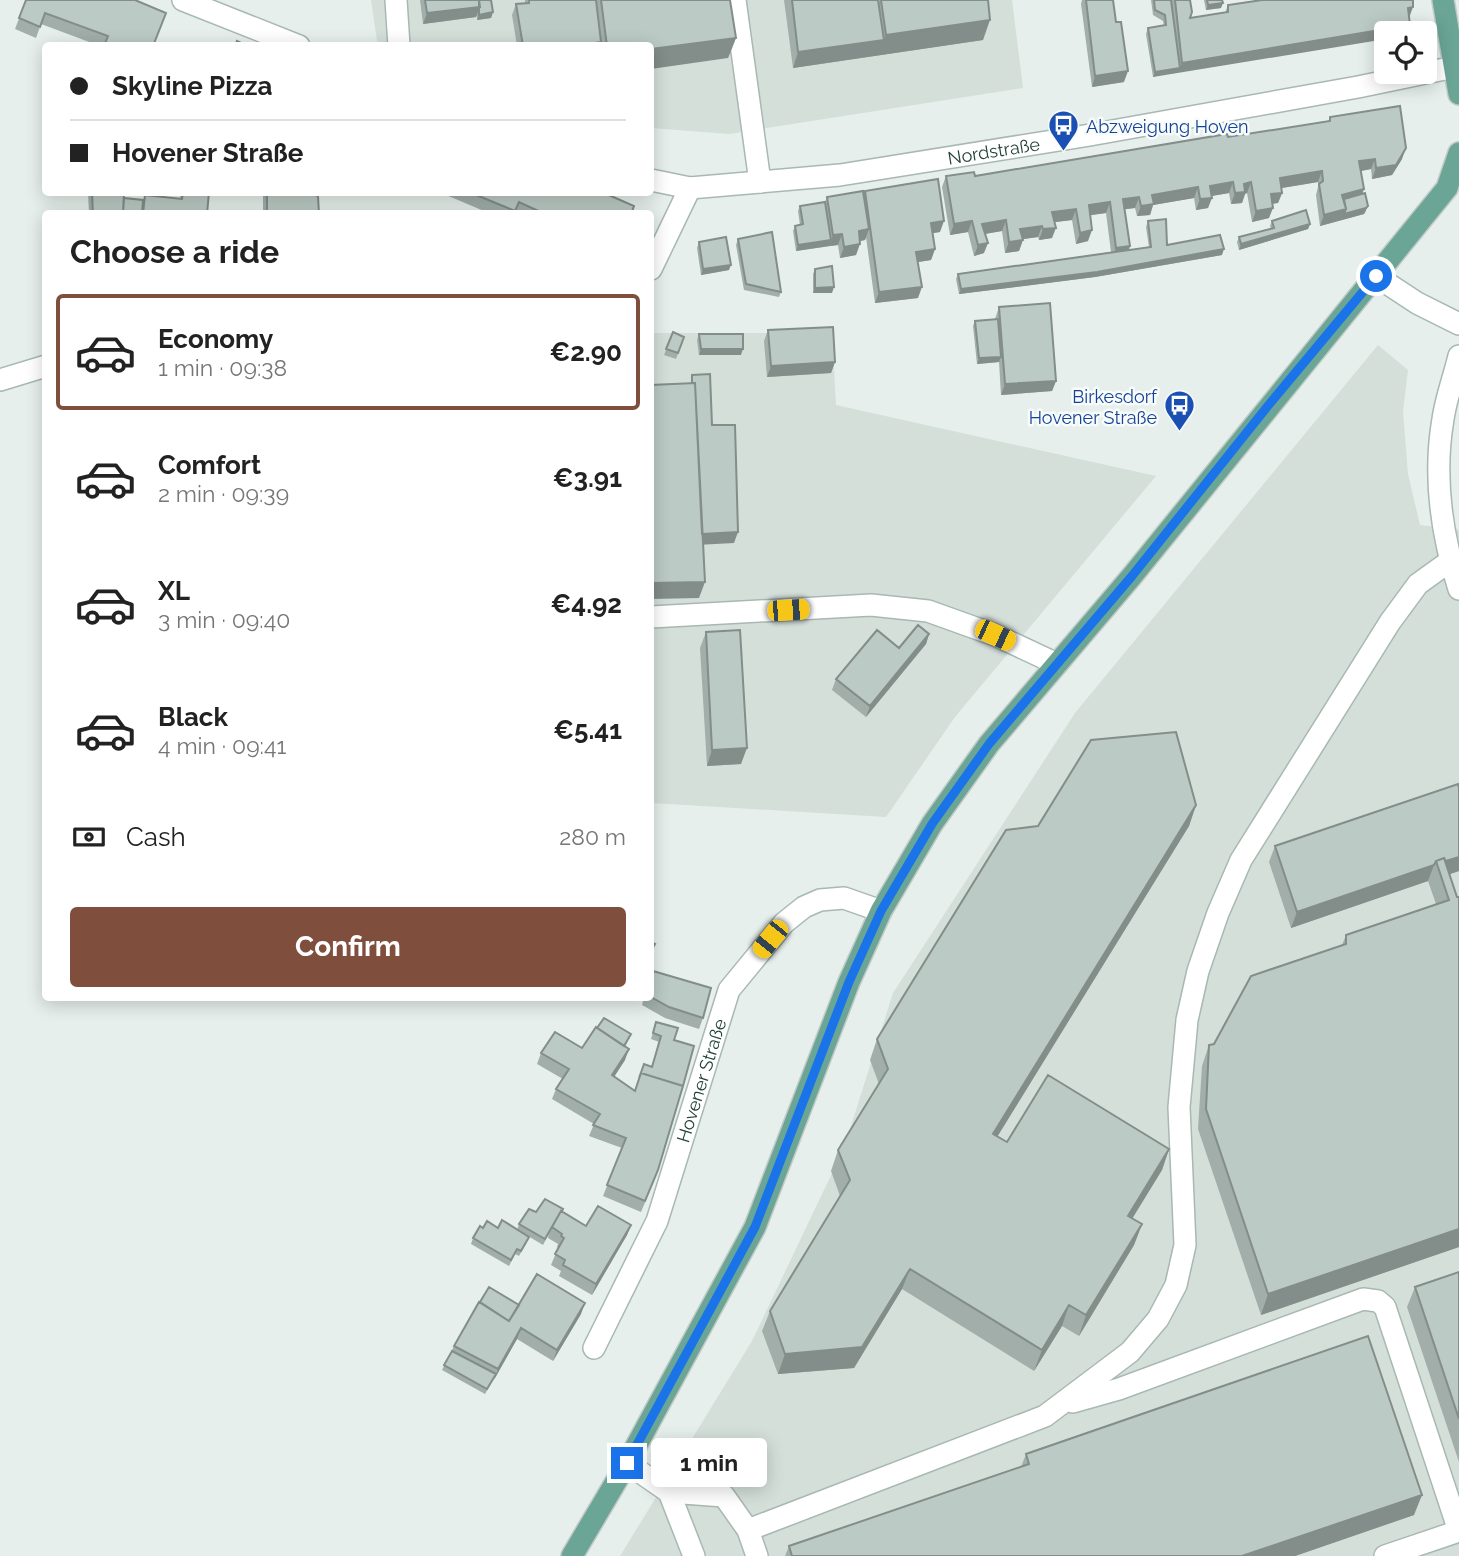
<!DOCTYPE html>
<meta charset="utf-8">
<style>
body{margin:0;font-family:Raleway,sans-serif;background:#f6f6f6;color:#222;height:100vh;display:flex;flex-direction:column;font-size:26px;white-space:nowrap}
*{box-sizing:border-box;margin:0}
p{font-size:23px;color:#767676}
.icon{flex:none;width:38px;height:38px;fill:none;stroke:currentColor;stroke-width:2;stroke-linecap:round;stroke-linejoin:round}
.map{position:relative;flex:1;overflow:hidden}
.side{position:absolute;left:42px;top:210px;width:612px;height:791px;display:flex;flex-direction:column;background:#fff;border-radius:7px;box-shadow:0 4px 18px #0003}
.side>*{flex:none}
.banner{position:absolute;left:42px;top:42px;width:612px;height:154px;border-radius:7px;box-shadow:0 4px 18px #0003;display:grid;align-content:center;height:154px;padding:0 28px;background:#fff}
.tools{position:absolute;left:1374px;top:21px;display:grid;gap:14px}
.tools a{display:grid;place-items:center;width:63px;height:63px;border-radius:7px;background:#fff;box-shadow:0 4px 18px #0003;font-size:35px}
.end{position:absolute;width:32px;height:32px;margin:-16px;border:9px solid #1a73e8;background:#fff;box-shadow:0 0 0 4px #fff}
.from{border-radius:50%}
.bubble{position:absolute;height:49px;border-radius:7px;background:#fff;box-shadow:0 4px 18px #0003;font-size:23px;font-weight:700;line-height:49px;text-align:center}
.car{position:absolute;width:21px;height:42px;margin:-21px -10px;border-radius:9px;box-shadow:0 0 5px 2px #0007;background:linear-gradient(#f5c518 24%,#345 0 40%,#f5c518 0 76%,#345 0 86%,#f5c518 0)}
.banner b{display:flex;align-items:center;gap:24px;height:66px;font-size:26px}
.banner b+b{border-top:2px solid #e0e0e0}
.banner i{width:18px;height:18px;background:#222}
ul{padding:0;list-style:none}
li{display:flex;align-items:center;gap:21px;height:116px;margin:0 14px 10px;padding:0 14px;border:4px solid transparent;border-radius:7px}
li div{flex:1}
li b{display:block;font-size:26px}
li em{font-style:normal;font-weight:700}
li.selected{border-color:#804e3d}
li>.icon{width:63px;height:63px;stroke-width:1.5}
h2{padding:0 28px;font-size:32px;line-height:84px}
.pay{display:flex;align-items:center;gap:18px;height:77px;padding:0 28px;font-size:26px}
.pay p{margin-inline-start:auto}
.primary-button{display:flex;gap:14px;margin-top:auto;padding:14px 28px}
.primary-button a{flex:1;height:80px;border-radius:7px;background:#804e3d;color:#fff;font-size:28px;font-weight:700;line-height:80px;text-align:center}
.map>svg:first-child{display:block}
.built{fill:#d4dfda}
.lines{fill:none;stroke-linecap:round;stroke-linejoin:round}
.minor-casing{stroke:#a8b8b2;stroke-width:24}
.major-casing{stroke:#c2cac8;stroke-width:24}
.minor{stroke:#fff;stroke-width:21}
.major{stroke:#6aa596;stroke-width:21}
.wall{fill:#a1aea9}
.shaded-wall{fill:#838d89}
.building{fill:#bbcac4;stroke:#838d89;stroke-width:2}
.route{stroke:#1a73e8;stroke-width:9}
.labels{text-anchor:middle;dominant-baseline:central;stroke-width:5;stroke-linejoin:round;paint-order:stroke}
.transit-label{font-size:18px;fill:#164399;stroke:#f7fbf9;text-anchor:start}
.street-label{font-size:18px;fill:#24423a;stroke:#f7fbf9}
</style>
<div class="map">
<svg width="1459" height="1556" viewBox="0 0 1459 1556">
<rect width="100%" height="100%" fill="#e6efeb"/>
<path class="built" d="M371,0H1012L1023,88L729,134L651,128V46L388,45L377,41Z
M651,333H832L836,405L1156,476L955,717L886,817L651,803Z
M1378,345L1408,370L1403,411L1408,474L1420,525L1459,530V1556H620L752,1341L844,1148L893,993L1075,713Z"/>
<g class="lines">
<defs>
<g id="minor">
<path d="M183,0L299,46"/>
<path d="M396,0L399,46"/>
<path d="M735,0L760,182"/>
<path id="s1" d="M651,180L690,188L840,175L1090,135L1358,87L1459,66"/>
<path d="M651,269L690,188"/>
<path d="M1376,276L1417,303L1459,324"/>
<path d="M1459,356C1454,377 1446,398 1443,419C1433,477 1441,533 1459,589"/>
<path d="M0,380L46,366"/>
<path d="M651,617L871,605L928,611L995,635L1057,664"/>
<path id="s2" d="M594,1348L657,1221L729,990L784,923L804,907L820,900L844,898L881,911"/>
<path d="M1073,1402L1119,1389L1363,1299L1378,1301L1385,1307L1459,1531"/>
<path d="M627,1463L669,1492L694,1556"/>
<path d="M669,1492L724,1496L748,1530L757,1556"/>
<path d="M748,1530L1045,1416L1130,1352L1158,1319L1176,1285L1185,1245L1179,1107L1187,1020L1198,971L1218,913L1241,860L1390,622L1418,584L1450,561"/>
<path d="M1385,1556L1459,1531"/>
</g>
<path id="major" d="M1443,0L1459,94
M572,1556L627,1463L755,1227L849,982L881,911L932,824L989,744L1132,576L1447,188L1459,153"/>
</defs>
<use href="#minor" class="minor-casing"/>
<use href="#major" class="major-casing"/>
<use href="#minor" class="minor"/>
<use href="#major" class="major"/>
</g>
<path class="wall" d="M26,0L154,46H100L41,24L36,38L15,29Z
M420,0H491L493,12L491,18L477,20V16L476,17L423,24Z
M525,0H730L736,38L728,58L651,46H517L512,15L516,4L525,3Z
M784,0H988L983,40L793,68Z
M1082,0H1113L1124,82L1092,87L1081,4Z
M1151,0H1190V18L1225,13L1228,5L1413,0L1153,77L1146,34L1148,28L1164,26L1163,21L1153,15Z
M1204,0H1222L1221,8L1206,10Z
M1330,117L1402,159L1392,175L1372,179L1371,169L1361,171L1364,189L1362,194L1366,211L1364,214L1320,226L1316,195L1318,187V182L1281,188L1282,193L1278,203L1272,204L1269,218L1252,222L1247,193L1245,194L1242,203L1231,204L1229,193L1211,196L1208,208L1196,210L1194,198L1153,205L1150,215L1137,216L1135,208L1125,209L1130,246L1129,250L1149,247L1146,227L1148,221L1167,245L1222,255L1095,277L959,294L956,279L958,274L1111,252L1106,213L1090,215L1088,241L1076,244L1072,220L1055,222L1052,238L1039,240L1038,237L1023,239L1019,251L1005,253L1002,231L985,234L984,253L974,256L968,232L950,235L942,187L946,176H975L1228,137L1328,122Z
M865,191L940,232L933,233L935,249L931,260L918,262V298L875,303L866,237L865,240L860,241L856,255L840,258L838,245L796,251L793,231L795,226L800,225L798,211L800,206L825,202L827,197L863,195Z
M88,192H124V198L143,200L145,195L180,199L181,192H209L207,214H89Z
M263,192H307L319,214H263Z
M439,192H602L638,214H491Z
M1272,221L1310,224L1308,229L1239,250L1237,242L1239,237L1271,229L1270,226Z
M738,239L781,292L779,297L744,290L736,245Z
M699,242L729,270L701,275L697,248Z
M815,269L832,293H813V274Z
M999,307L1056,381L1052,391L1001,395L999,362L977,364L973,326L975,321L995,319Z
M768,330L835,362L831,373L767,377L764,341Z
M673,332L684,337L676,359L664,355Z
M699,334L741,355H699L697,340Z
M706,632L741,764L707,766L700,648Z
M929,634L926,644L866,717L832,690L836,679Z
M1458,784L1459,871L1450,874L1457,897H1459V1247L1261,1315L1198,1129L1202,1066L1209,1045L1214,1044L1342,945L1346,935L1436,904L1428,881L1291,928L1269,862L1275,846Z
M1196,805L1189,826L997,1136L1007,1142L1169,1149L1162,1170L1132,1218L1142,1224L1134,1245L1079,1336L1062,1326L1034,1371L902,1289L854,1368L778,1374L762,1331L770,1311L840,1196L831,1171L838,1150L879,1084L870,1060L877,1039L1038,826Z
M644,998H651L703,1018L699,1029L665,1018L642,1005Z
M656,1022L674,1040L654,1181L641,1212L603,1196L622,1148L589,1136L594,1124L552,1099L556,1089L563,1079L537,1064L541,1053L582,1048L631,1034L625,1047V1060L614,1077L635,1091L652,1067L659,1042L651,1039Z
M536,1212H562L586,1226L631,1225L627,1235L592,1295L559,1276L561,1271L551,1265L558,1248L557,1247L558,1244L548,1238L549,1234L543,1245L518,1230L527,1242L519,1256L515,1254L509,1266L471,1244L473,1238L483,1228L517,1230L519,1224Z
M1459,1272V1462L1407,1307L1415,1287Z
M519,1305L581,1314L553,1361L517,1339L485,1394L442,1370L454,1346Z
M1026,1454L1414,1515L1295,1556H785L789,1546L1021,1467Z"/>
<path class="shaded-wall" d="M1223,3L1221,8L1206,10L1208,5Z
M480,7L476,17L423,24L427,13Z
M1413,7L1409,18L1408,8Z
M493,12L491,18L477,20L479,15Z
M990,20L983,40L793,68L798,52L884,40L886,35Z
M1410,25L1407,33H1386V39L1153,77L1155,72L1180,68L1182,63Z
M736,38L728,58L651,69V49Z
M601,42L600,46H575Z
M1128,71L1124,82L1092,87L1095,76Z
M1406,148L1402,159L1392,175L1372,179L1376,168Z
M1375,159L1371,169L1355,172L1359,161Z
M1322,171L1318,182L1276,189L1280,178Z
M1233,182L1229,193L1206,197L1210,186Z
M1251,182L1247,193L1245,194L1242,203L1231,204L1235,193L1244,184Z
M1198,187L1194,198L1153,205L1150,215L1137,216L1141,206L1152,195Z
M1364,189L1360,200L1342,205V195Z
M1282,193L1278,203L1267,204L1271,194Z
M1139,197L1135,208L1119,210L1123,199Z
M1212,198L1208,208L1196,210L1200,199Z
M1110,202L1106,213L1085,216L1089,205Z
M1368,206L1364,214L1320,226L1324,215L1346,209Z
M1273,208L1269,218L1252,222L1256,211Z
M1076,209L1072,220L1048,223L1052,212Z
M1006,220L1002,231L978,235L982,224Z
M944,221L940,232L927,234L931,223Z
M972,221L968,232L950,235L954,224Z
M1310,224L1308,229L1239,250L1241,244Z
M1042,226L1038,237L1017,240L1020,229Z
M1056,228L1052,238L1039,240L1043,229Z
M869,229L865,240L855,242L859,231Z
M1092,230L1088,241L1076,244L1080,233Z
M842,234L838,245L829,246L833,235Z
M831,240L829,246L796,251L798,245Z
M1023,240L1019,251L1005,253L1009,242Z
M988,243L984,253L974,256L978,245Z
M860,244L856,255L840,258L844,247Z
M1130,246L1126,257L1112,259L1116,248Z
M935,249L931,260L912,263L916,252Z
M1224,249L1222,255L1095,277L959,294L961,289Z
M731,265L729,270L701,275L703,269Z
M834,287L832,293H813L815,288Z
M922,287L918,298L875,303L879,292Z
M701,349H743L741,355H699Z
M1001,357L999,362L977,364L979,358Z
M835,362L831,373L767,377L771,366Z
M1056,381L1052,391L1001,395L1005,384Z
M738,532L734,543L696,545L700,534Z
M705,582L699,598L651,599V583Z
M929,634L926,644L866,717L870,706Z
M747,748L741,764L707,766L712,750Z
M1196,805L1189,826L986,1155L993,1134Z
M1459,857V871L1441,877L1437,864Z
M1434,865L1428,881L1291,928L1297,912Z
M629,1049L625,1060L608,1086L612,1075Z
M1169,1149L1162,1170L1121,1237L1128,1216Z
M1142,1224L1134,1245L1079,1336L1086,1315Z
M631,1225L627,1235L592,1295L596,1284Z
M1459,1229V1247L1261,1315L1268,1294Z
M910,1269L902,1289L854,1368L778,1374L785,1354Z
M585,1303L581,1314L553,1361L557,1350Z
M1069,1305L1062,1326L1034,1371L1042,1350Z
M521,1328L517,1339L494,1380L498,1369Z
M1422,1495L1414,1515L1295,1556H1242Z"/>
<path class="building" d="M26,0H135L166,13L153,46H104L108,36L45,13L40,27L19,18Z
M425,0H479L480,7L427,13Z
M479,0H491L493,12L479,15Z
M529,0H596L601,42L575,46H523L516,4L529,3Z
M601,0H730L736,38L651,49V46H607Z
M792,0H878L884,40L798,52Z
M881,0H988L990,20L886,35Z
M1086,0H1113L1116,22H1121L1128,71L1095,76Z
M1154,0H1171L1180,68L1155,72L1148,28L1166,25L1165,15L1155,10Z
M1175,0H1190L1192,12L1190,18L1228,12V5L1262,0H1413V7L1408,8L1410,25L1182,63Z
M1207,0H1222L1223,3L1208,5Z
M237,41L247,46H235Z
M1400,106L1406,148L1396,165L1376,168L1375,159L1359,161L1364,189L1342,195L1346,209L1324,215L1319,184L1323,181L1322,171L1280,178L1282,193L1271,194L1273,208L1256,211L1251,182L1244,184L1245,192L1235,193L1233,182L1210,186L1212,198L1200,199L1198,187L1152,195L1154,204L1141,206L1139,197L1123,199L1130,246L1116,248L1110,202L1089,205L1092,230L1080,233L1076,209L1052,212L1056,228L1043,229L1042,226L1020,229L1023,240L1009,242L1006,220L982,224L988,243L978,245L972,221L954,224L946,176L974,172L975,176L1227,134L1228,137L1330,121V117Z
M938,179L944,221L931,223L935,249L916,252L922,287L879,292L865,191Z
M863,191L869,229L859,231L860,244L844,247L842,234L833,235L827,197Z
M92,192H124L123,214H93Z
M183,192H209L207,214H143L145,195L182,199Z
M267,192H307L318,196L319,214H267Z
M469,192H602L634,206L631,214H545L519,202L515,211Z
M1365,193L1368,206L1366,208L1344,214L1346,209L1344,199Z
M124,198L143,200L142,214H123Z
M825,202L831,240L798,245L795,226L803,224L800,206Z
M1306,210L1310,224L1241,244L1239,237L1274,228L1272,221Z
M1166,219L1167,245L1220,235L1224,249L1097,272L961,289L958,274L1151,247L1148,221Z
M772,232L781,292L746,284L738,239Z
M726,237L731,265L703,269L699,242Z
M832,266L834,287L815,288V269Z
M1050,303L1056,381L1005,384L999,307Z
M998,319L1001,357L979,358L975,321Z
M833,327L835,362L771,366L768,330Z
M673,332L684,337L678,353L666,349Z
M699,334H743V349H701Z
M710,374L712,425H735L738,532L702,534L695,383H692V375Z
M695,383L705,582L651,583V385Z
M918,625L929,634L870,706L836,679L877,630L899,648Z
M740,630L747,748L712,750L706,632Z
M1176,732L1196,805L993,1134L1007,1142L1048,1075L1169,1149L1128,1216L1142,1224L1086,1315L1069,1305L1042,1350L910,1269L862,1347L785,1354L770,1311L850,1180L838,1150L888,1069L877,1039L1006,830L1038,826L1091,740Z
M1458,784L1459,788V857L1446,861L1444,858L1436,861L1434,865L1297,912L1275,846Z
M1444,858L1457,897H1459V1229L1268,1294L1206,1109L1209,1045L1214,1044L1251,976L1346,944V935L1449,900L1436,861Z
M651,942L655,944L651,951Z
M653,971L711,988L703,1018L669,1007L651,997V976Z
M604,1018L631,1034L624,1046L597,1028Z
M656,1022L678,1028L674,1040L694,1046L683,1086L641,1073L639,1078L644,1064L652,1067L661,1036L653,1033Z
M596,1027L629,1049L612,1075L635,1091L641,1073L683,1086L658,1170L645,1201L607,1185L626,1138L593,1125L600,1114L556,1089L569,1069L541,1053L555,1032L582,1048Z
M545,1199L563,1209L562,1211H561L545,1239L519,1224L529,1209L536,1212Z
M598,1206L631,1225L596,1284L563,1265L565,1260L555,1254L564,1238L561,1236L562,1234L552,1227L561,1211L586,1226Z
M502,1220L529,1237L521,1251L517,1249L511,1260L473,1238L480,1226L483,1228L487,1221L498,1228Z
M1459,1272V1419L1415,1287Z
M537,1274L585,1303L557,1350L521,1328L498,1369L454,1346L479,1302L509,1321Z
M489,1287L519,1305L509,1321L480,1302Z
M1368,1336L1422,1495L1242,1556H792L789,1546L1029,1464L1026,1454Z
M452,1351L496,1374L487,1389L444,1365Z"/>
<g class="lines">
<path class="route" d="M627,1463L755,1227L849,982L881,911L932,824L989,744L1132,576L1267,407L1376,276"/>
</g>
<defs>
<symbol id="bus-pin" viewBox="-11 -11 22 30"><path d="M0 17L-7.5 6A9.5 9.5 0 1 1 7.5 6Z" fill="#1a4fb4" stroke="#f7fbf9"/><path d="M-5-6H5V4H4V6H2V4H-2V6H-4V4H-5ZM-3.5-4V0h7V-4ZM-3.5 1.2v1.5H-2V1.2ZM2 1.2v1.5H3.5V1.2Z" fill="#fff"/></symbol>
</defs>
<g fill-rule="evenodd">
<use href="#bus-pin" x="1046" y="108" width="35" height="47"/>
<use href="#bus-pin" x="1162" y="388" width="35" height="47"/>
</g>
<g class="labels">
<g class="transit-label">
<text x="1086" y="126">Abzweigung Hoven</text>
<text x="1157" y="396" text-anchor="end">Birkesdorf<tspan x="1157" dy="21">Hovener Straße</tspan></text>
</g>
<g class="street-label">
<text stroke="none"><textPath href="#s1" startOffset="346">Nordstraße</textPath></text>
<text stroke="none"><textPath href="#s2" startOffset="289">Hovener Straße</textPath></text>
</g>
</g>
</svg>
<div class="tools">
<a><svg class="icon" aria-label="locate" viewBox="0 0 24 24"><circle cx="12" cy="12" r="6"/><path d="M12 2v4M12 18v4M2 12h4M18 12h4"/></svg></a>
</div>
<i class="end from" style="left:1376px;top:276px"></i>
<i class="end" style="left:627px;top:1463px"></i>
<div class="bubble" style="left:651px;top:1438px;width:116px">1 min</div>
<i class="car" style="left:788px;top:610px;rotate:87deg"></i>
<i class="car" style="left:995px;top:635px;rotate:115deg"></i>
<i class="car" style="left:770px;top:939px;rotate:219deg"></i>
<div class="banner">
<b><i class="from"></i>Skyline Pizza</b>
<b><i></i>Hovener Straße</b>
</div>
<section class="side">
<h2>Choose a ride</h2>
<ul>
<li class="selected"><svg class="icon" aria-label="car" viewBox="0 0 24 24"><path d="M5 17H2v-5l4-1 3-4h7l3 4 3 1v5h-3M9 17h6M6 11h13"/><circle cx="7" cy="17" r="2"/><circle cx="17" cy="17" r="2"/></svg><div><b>Economy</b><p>1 min · 09:38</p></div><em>€2.90</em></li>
<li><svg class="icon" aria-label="car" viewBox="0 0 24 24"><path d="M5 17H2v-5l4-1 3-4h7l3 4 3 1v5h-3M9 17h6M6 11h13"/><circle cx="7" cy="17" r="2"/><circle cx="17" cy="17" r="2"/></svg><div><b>Comfort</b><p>2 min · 09:39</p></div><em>€3.91</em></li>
<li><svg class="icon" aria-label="car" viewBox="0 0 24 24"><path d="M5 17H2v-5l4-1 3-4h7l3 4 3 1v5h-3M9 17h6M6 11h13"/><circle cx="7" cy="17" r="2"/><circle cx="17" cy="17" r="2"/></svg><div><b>XL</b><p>3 min · 09:40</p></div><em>€4.92</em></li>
<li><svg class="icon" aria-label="car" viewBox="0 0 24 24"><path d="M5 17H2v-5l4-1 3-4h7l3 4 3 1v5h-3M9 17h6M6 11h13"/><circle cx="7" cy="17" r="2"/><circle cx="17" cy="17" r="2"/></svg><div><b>Black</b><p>4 min · 09:41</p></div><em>€5.41</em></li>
</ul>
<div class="pay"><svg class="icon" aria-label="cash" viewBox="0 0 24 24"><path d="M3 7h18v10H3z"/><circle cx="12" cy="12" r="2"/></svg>Cash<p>280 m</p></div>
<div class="primary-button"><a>Confirm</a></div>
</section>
</div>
